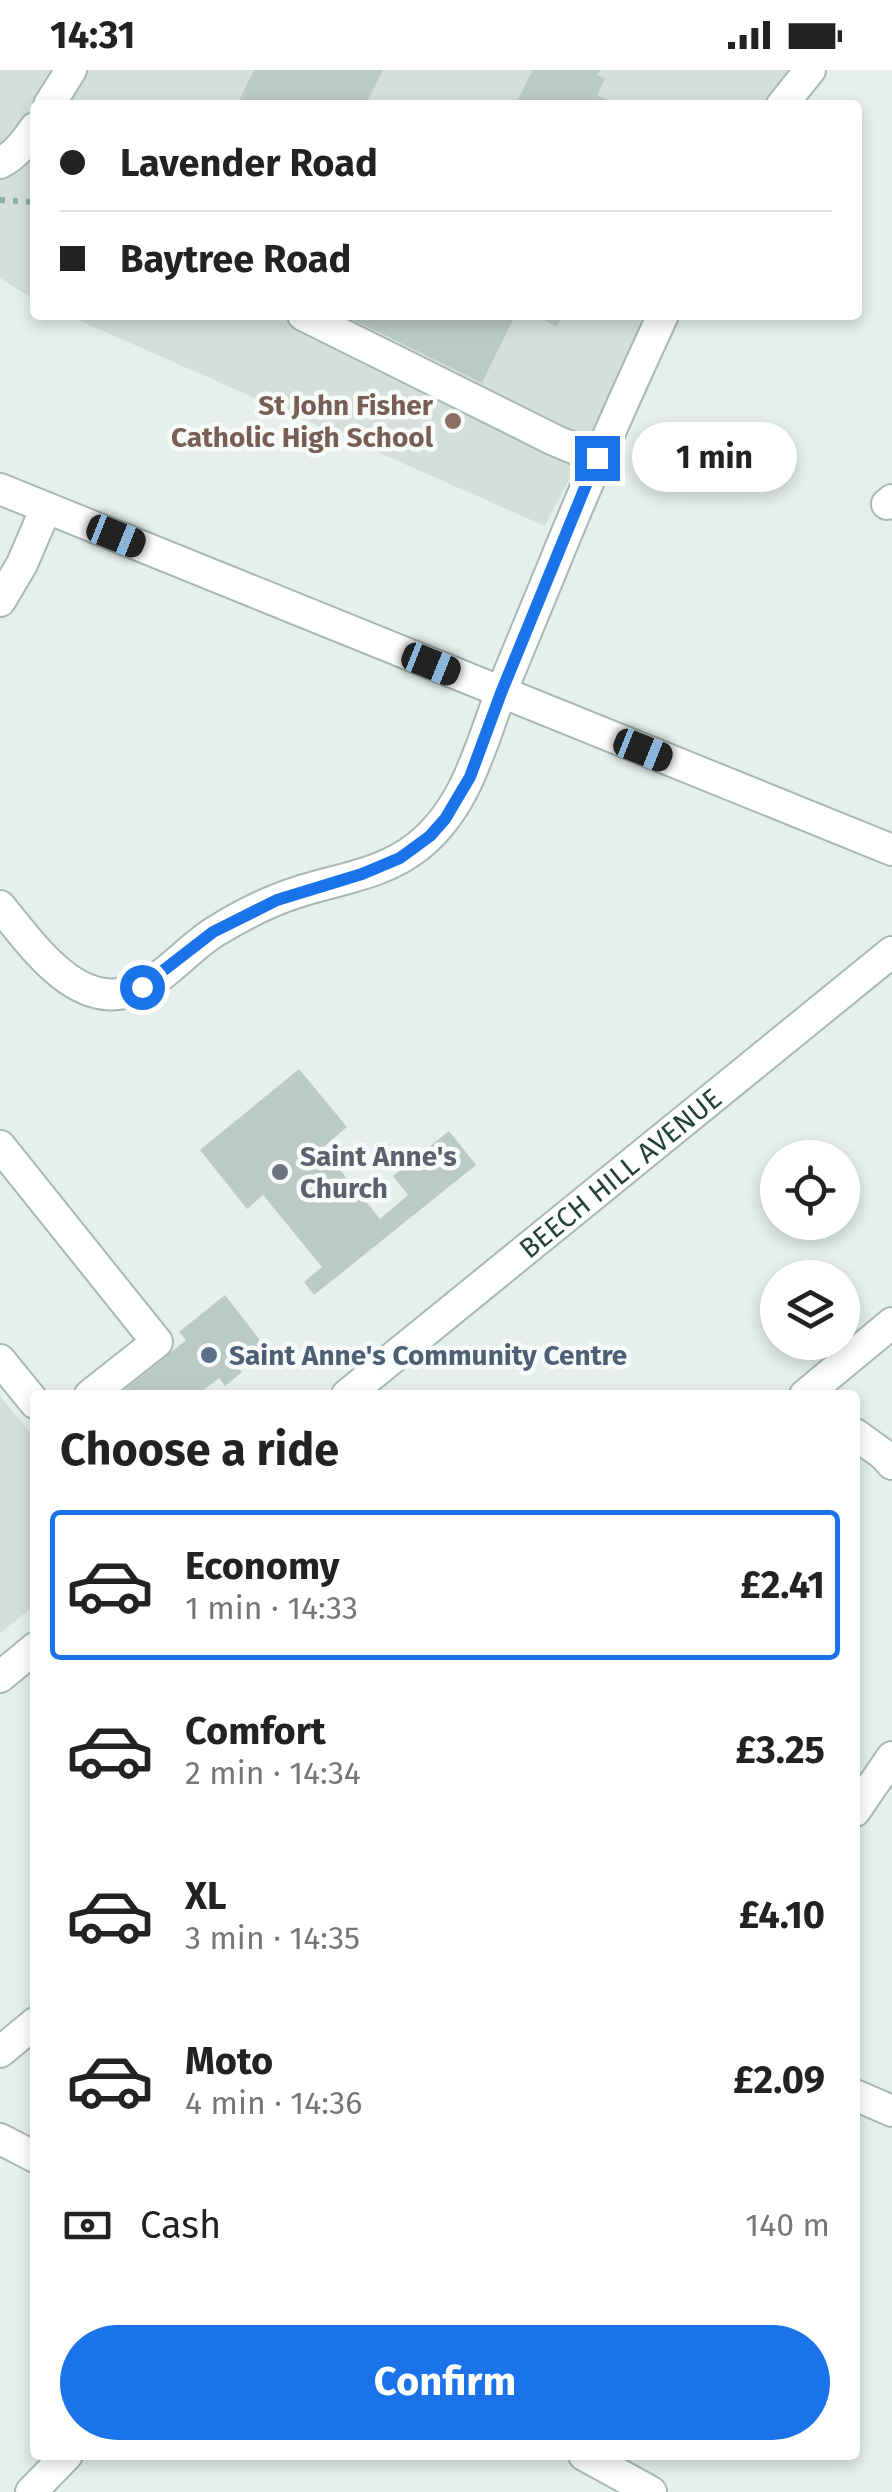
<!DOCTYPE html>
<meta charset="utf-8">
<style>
body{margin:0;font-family:"Fira Sans",sans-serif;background:#f2f2f2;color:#222;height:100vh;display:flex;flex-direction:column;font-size:38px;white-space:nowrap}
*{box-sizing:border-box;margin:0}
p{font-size:32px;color:#767676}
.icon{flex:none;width:55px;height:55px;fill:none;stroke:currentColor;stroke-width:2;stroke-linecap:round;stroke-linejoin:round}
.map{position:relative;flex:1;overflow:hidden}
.sheet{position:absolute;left:30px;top:1320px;width:830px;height:1070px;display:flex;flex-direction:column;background:#fff;border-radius:10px;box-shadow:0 5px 15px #0003}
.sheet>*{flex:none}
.top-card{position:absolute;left:30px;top:30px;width:832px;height:220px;border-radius:10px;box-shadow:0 5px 15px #0003;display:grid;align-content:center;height:220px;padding:0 30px;background:#fff}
.buttons{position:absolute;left:760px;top:1070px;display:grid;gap:20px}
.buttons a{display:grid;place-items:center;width:100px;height:100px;border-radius:50%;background:#fff;box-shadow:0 5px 15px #0003;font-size:50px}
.end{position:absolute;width:45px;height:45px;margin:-22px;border:12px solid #1a73e8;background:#fff;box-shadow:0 0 0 5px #fff}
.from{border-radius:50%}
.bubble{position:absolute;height:70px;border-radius:35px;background:#fff;box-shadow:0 5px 15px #0003;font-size:32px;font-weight:700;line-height:70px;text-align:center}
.car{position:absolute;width:30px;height:60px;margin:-30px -15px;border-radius:12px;box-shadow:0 0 8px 2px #0007;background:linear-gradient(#222 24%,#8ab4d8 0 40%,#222 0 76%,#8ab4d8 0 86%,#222 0)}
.top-card b{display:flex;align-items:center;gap:35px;height:95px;font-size:38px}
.top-card b+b{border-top:2px solid #e0e0e0}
.top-card i{width:25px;height:25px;background:#222}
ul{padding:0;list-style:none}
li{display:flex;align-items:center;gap:30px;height:150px;margin:0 20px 15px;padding:0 10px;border:5px solid transparent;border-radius:10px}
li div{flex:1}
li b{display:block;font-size:38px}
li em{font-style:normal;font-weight:700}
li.current{border-color:#1a73e8}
li>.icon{width:90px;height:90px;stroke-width:1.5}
h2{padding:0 30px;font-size:45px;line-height:120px}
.pay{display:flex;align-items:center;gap:25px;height:110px;padding:0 30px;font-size:38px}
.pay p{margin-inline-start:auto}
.button{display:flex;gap:20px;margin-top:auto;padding:20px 30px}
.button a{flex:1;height:115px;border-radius:60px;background:#1a73e8;color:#fff;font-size:40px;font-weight:700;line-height:115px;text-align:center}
.status{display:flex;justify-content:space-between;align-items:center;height:70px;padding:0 50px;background:#fff;direction:ltr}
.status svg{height:28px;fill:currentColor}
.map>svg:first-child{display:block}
.built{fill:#d4dfda}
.building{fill:#bbcac4}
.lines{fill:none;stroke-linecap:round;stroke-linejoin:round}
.minor-casing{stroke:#a8b8b2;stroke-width:34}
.path{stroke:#86b3a5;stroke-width:6;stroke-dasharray:5 8;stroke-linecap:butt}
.minor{stroke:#fff;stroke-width:30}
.route{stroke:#1a73e8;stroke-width:12}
.education-dot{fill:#8d6e63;stroke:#f7fbf9;stroke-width:4}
.worship-dot{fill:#6b7280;stroke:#f7fbf9;stroke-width:4}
.service-dot{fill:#5c6f8a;stroke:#f7fbf9;stroke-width:4}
.labels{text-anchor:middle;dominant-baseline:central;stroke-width:9;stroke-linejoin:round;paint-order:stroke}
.education-label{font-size:28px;font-weight:bold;fill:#785e54;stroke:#f7fbf9;text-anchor:end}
.worship-label{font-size:28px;font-weight:bold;fill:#5b616d;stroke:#f7fbf9;text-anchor:start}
.street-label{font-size:28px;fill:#24423a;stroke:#f7fbf9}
.service-label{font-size:28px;font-weight:bold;fill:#4e5e75;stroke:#f7fbf9;text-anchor:start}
</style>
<div class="status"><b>14:31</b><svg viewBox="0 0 49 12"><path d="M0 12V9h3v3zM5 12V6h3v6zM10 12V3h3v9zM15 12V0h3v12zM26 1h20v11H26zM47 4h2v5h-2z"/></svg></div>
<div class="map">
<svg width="892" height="2422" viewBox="0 0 892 2422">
<rect width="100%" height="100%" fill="#e6efeb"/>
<path class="built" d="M0,0H810L782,35H35V230L0,208Z
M67,245H655L545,456Z
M0,1326L35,1369V1535L0,1563Z"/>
<path class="building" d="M254,0H383L365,35H237Z
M533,0H600L597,5L605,8L597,25L618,35H515Z
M344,245H515L482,313Z
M534,245H563L557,257Z
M299,999L347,1057L322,1078L380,1149L408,1125L393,1106L449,1061L476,1095L314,1225L304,1212L322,1197L263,1125L247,1139L200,1080Z
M225,1225L263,1274L236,1295L242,1302L225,1316L219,1308L197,1325H118L186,1270L179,1262Z"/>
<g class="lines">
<defs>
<g id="minor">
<path d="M49,35L71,0"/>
<path d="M782,35L810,0"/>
<path d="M0,93C16,85 25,72 35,58"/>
<path d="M303,245L554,370L597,388"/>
<path d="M0,419L892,780"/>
<path d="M887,434L892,430"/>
<path d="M0,531L22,494L46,438"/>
<path d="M0,836C34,877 81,949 144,916C171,902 191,876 216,861C242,845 269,831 298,822C338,809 383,804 417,777C467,738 480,676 502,620C519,578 537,536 554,494C588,410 625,327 663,245"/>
<path d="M0,1076L157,1272L90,1325"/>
<path d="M0,1290L35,1333"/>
<path id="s1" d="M347,1325L892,882"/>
<path d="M805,1325L892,1253"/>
<path d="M855,1364L884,1385L892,1394"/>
<path d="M0,1607L35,1578"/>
<path d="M855,1741L892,1687"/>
<path d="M0,1982L35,1953"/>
<path d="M855,2025L892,2041"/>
<path d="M0,2069L35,2087"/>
<path d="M584,2385L651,2422"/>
<path d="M31,2422L67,2385"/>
</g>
</defs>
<use href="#minor" class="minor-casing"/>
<path class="path" d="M0,130L35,132"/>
<use href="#minor" class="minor"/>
</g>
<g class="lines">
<path class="route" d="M142,917L213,862L277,830L362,804L400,788L430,766L445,749L470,707L501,623L597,388"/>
</g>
<circle class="education-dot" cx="453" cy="351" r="10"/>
<circle class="worship-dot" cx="280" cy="1102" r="10"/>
<circle class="service-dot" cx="209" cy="1285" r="10"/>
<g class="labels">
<g class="education-label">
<text x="433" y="335">St John Fisher<tspan x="433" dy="32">Catholic High School</tspan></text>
</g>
<g class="worship-label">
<text x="300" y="1086">Saint Anne's<tspan x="300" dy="32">Church</tspan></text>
</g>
<g class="street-label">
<text stroke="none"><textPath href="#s1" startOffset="352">BEECH HILL AVENUE</textPath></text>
</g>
<g class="service-label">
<text x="229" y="1285">Saint Anne's Community Centre</text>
</g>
</g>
</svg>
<div class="buttons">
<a><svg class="icon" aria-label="locate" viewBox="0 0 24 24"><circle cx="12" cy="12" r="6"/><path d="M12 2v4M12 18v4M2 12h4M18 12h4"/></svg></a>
<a><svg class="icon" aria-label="layers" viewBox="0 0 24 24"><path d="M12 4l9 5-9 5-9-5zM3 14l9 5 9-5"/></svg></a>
</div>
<i class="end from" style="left:142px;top:917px"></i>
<i class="end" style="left:597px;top:388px"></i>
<div class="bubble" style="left:632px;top:352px;width:165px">1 min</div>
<i class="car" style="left:116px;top:466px;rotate:112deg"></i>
<i class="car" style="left:431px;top:594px;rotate:112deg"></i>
<i class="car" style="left:643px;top:680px;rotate:112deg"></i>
<div class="top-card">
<b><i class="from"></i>Lavender Road</b>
<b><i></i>Baytree Road</b>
</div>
<section class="sheet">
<h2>Choose a ride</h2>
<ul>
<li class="current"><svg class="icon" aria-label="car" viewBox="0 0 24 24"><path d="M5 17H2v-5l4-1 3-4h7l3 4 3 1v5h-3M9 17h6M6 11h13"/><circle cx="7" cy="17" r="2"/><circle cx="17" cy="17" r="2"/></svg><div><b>Economy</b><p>1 min · 14:33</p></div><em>£2.41</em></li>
<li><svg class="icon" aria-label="car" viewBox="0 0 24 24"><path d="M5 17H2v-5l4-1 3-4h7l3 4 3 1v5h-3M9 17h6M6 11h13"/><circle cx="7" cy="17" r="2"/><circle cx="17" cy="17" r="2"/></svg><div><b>Comfort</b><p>2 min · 14:34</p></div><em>£3.25</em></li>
<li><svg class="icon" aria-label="car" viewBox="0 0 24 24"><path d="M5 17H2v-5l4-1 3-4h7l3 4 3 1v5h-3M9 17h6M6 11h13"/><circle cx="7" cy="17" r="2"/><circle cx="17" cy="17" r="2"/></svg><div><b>XL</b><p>3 min · 14:35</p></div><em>£4.10</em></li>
<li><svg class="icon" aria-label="car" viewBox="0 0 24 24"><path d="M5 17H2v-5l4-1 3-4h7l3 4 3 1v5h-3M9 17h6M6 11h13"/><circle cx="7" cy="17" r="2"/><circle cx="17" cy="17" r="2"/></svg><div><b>Moto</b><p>4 min · 14:36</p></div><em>£2.09</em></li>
</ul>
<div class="pay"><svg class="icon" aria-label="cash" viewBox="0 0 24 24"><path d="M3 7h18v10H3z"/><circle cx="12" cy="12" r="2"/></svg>Cash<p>140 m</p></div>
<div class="button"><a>Confirm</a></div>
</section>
</div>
